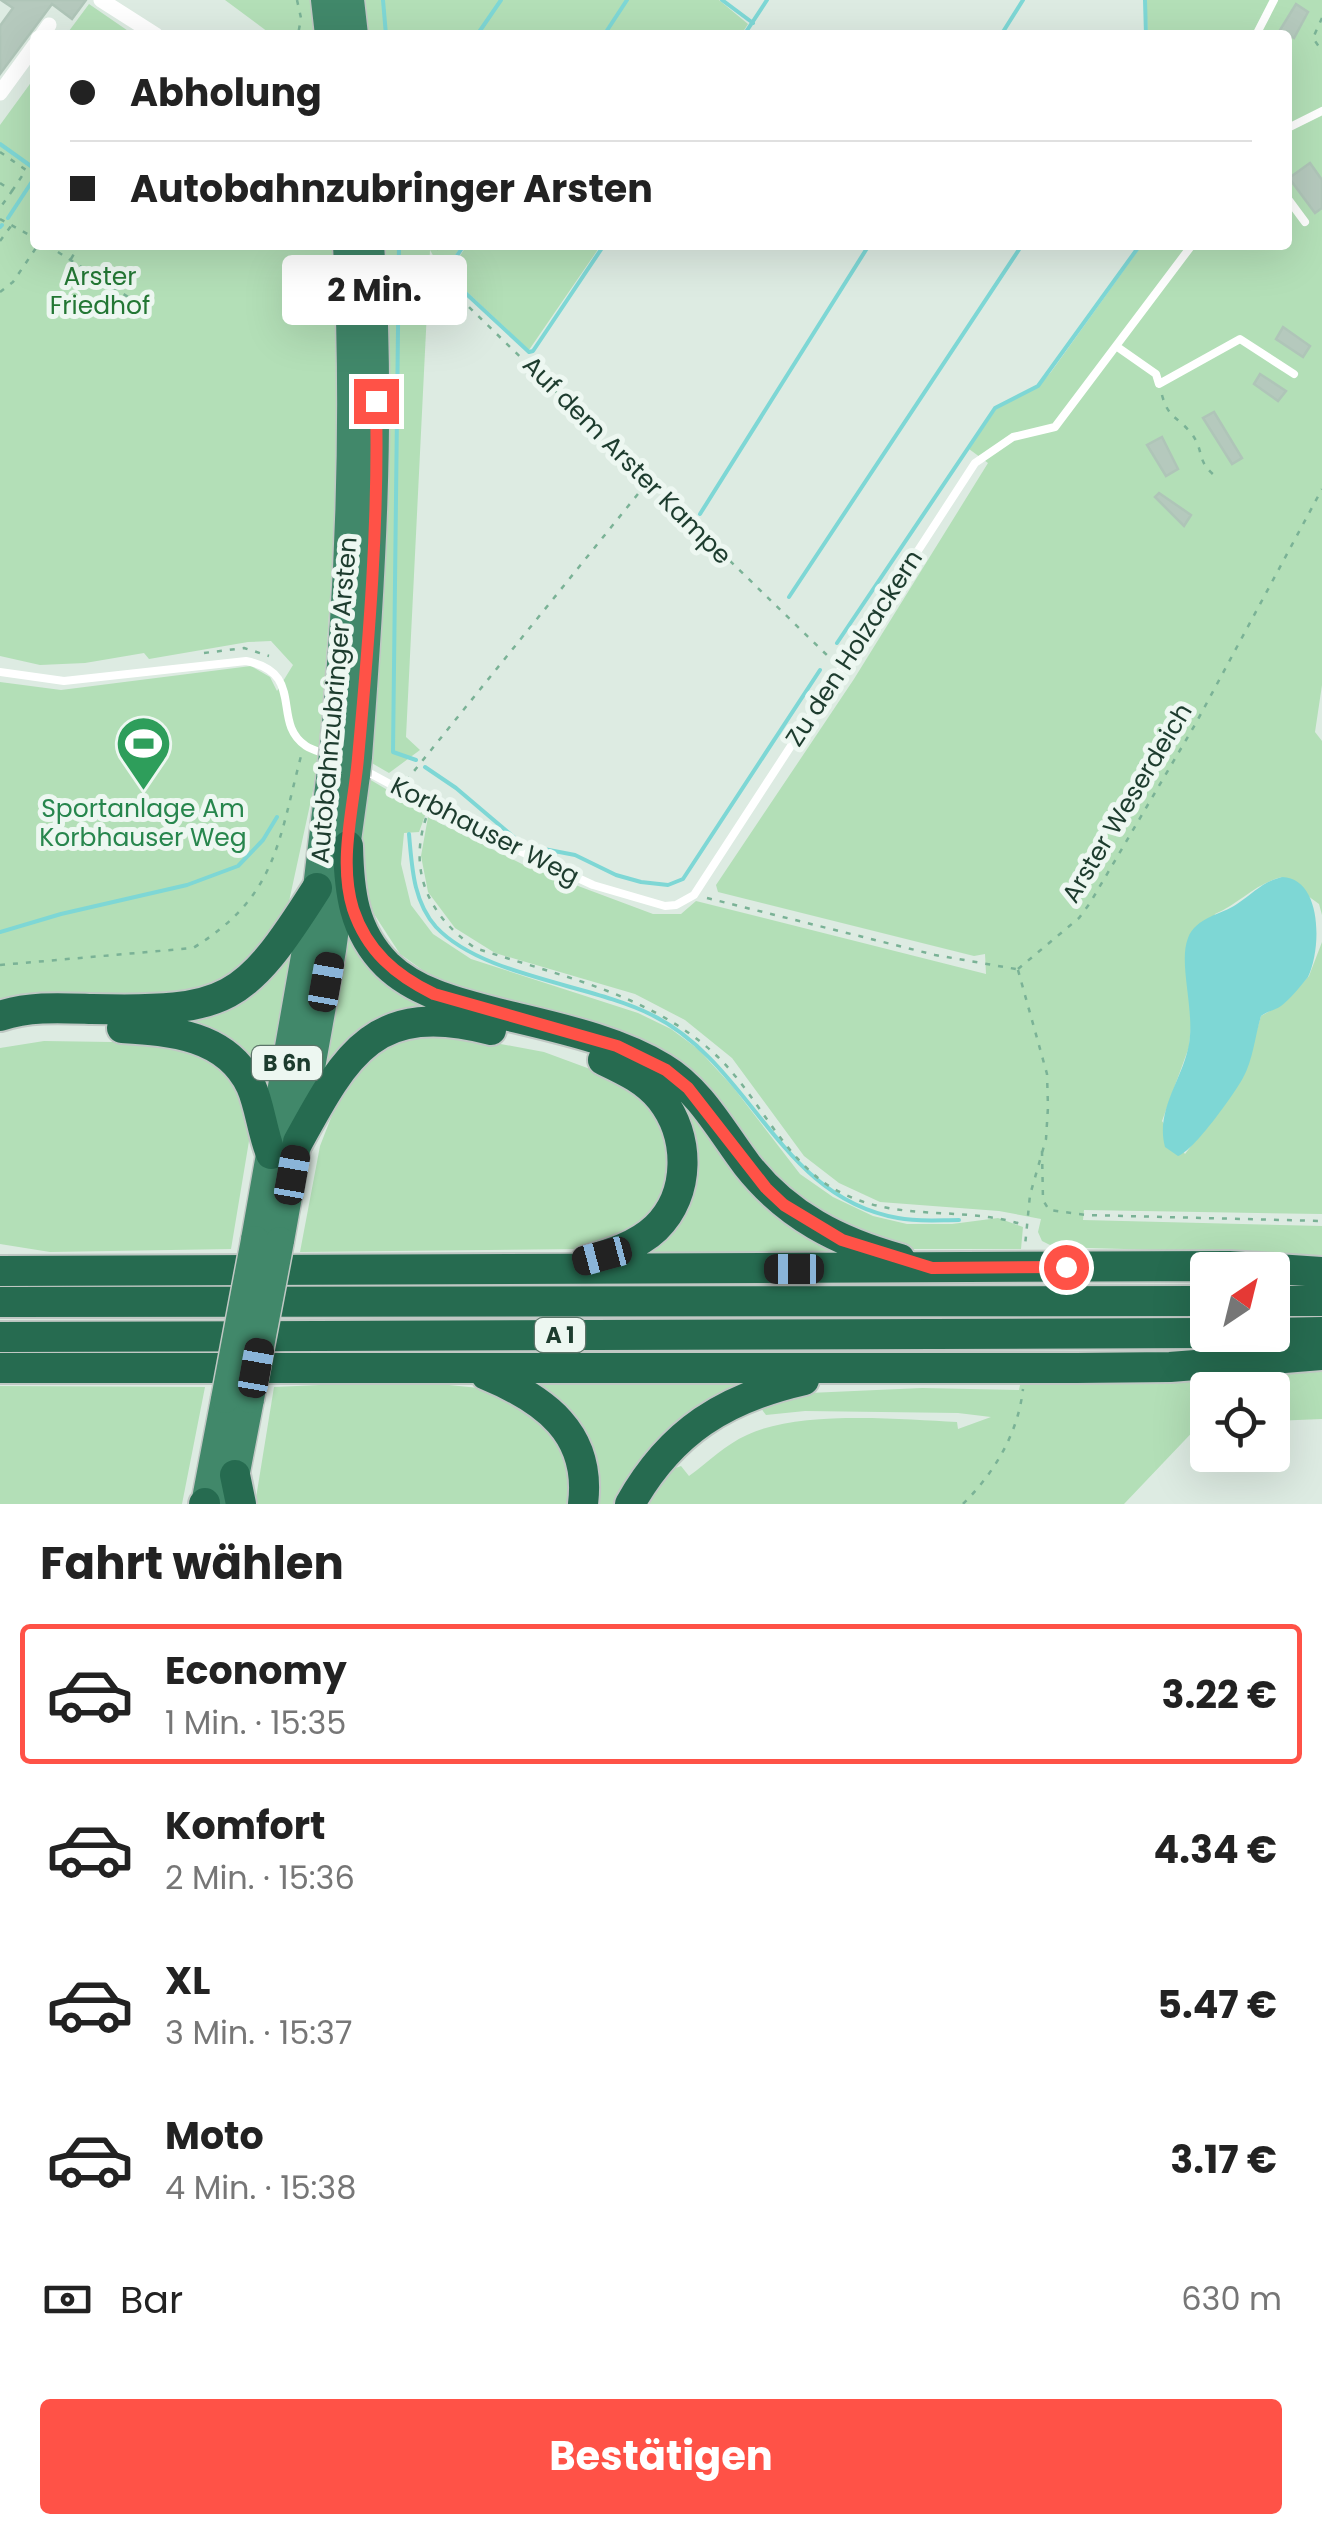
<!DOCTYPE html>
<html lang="de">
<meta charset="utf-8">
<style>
body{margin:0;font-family:Poppins,sans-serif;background:#f6f6f6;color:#222;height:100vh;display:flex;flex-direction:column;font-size:38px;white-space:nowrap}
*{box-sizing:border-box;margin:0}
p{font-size:32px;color:#767676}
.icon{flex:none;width:55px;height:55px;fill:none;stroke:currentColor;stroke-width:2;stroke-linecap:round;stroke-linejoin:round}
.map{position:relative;height:1504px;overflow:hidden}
.panel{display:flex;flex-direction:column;background:#fff;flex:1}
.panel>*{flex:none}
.top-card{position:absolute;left:30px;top:30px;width:1262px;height:220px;border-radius:10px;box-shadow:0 10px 40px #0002;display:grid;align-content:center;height:220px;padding:0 40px;background:#fff}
.needle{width:65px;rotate:35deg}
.tools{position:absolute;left:1190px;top:1252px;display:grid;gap:20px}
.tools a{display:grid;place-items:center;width:100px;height:100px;border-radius:10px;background:#fff;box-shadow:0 10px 40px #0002;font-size:50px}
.end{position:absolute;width:45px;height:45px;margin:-22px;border:12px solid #ff5247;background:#fff;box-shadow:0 0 0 5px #fff}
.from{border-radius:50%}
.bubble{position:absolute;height:70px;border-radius:10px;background:#fff;box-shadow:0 10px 40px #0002;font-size:32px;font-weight:700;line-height:70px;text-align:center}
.car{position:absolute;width:30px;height:60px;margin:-30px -15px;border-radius:12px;box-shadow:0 0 8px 2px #0007;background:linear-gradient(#222 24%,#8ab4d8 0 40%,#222 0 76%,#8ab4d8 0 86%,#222 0)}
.top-card b{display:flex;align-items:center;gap:35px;height:95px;font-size:38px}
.top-card b+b{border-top:2px solid #e0e0e0}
.top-card i{width:25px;height:25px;background:#222}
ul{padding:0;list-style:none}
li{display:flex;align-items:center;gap:30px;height:140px;margin:0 20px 15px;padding:0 20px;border:5px solid transparent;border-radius:10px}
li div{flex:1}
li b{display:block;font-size:38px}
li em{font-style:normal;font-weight:700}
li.current{border-color:#ff5247}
li>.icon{width:90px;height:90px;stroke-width:1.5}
h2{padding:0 40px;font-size:45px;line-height:120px}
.pay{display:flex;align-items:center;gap:25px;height:110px;padding:0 40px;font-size:38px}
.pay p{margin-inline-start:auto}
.action{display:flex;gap:20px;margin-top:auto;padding:20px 40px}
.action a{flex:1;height:115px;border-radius:10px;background:#ff5247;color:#fff;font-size:40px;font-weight:700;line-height:115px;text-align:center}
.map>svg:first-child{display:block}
.green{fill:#b3dfb7}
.water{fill:#7ed7d5}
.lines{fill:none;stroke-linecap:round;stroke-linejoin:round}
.stream{stroke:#7ed7d5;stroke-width:4}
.building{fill:#b5c9bd;stroke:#afc5b8;stroke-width:2.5}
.trunk-casing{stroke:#c0c8c4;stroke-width:31}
.motorway-casing{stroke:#c0c8c4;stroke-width:34}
.path{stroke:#7ab296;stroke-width:2.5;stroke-dasharray:5 8;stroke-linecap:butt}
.service{stroke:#fff;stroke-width:8}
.minor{stroke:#fff;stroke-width:15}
.trunk{stroke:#41886a;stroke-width:28}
.motorway{stroke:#266b50;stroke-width:30}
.trunk-bridge-casing{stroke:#c0c8c4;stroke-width:31;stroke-linecap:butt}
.trunk-bridge{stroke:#41886a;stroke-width:28}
.route{stroke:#ff5247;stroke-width:12}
.labels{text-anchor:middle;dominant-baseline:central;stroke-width:10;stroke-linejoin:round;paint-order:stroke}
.shield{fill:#edf7f1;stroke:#5b7468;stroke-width:2.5}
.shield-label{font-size:22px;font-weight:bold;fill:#1d3c2e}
.park-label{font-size:25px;fill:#237734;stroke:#edf7f1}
.street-label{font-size:25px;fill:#1d3c2e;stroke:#edf7f1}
.leisure-label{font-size:25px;fill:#27864d;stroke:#edf7f1}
</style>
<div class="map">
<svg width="1322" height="1504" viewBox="0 0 1322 1504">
<rect width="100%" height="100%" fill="#ddebe2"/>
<path class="green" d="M225,0H312L317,35H272Z
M361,0H626L602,35H366Z
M628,0H719L748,24L741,35H605Z
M1146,0H1322V685L1315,732L1322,741V915L1319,904L1282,877C1256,883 1240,903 1215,914L1190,988L1192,1017L1189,1047L1162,1121L1185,1154L1243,1077L1261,1016L1284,1003L1309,976L1322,942V1214L1084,1210L1083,1220L1322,1226V1261L1264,1253L1054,1247L1042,1241L1038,1232L1041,1219L999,1211L880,1202L839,1183L804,1156L732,1058L685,1020L635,994L495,953L455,928L428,892L421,856L428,817L530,868L653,914H681L696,901L986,974L985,954L974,956L718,892L716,885L854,679L988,463L969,449L996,409L1039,386L1051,372L1142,245H1288V35H1148Z
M89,4L134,35H66Z
M35,77V245H334L339,345L338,471L325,676L316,777L285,920L244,970L183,998L0,1006V682L61,690L251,666L270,677L277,691L293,665L271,641L248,642L149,659L144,653L85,663L40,665L0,656V125Z
M384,245H462L443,273L430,250L406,737L420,750L389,773L370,762C386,590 394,417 384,245Z
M467,245H601L529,350L448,274Z
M369,779L426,813L419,832L404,833L401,864L411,905L433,934L471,959L638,1013L671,1029L698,1049L733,1087L800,1174L833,1197L873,1216L907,1224H952L998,1218L1023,1227L1021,1249H912L869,1241L802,1205L739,1132L506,1002L435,979L400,954L374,914L363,885L360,858Z
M347,925L377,967L638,1061L715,1130L868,1257L611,1260L639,1250L691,1153L604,1052L434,1012L321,1075Z
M297,945L268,1109L257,1077L134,1023L136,1019Z
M441,1033L544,1052L628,1083L671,1131C669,1150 672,1178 666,1195C654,1227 609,1241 580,1249L300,1252L320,1146L336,1105L355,1070L385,1043Z
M44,1041L179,1043L225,1069L242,1096L250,1135L231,1249L50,1252L0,1244V1048Z
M1322,1365V1419L1273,1421L1272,1390H1208L1207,1421H1203L1124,1504H644L667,1471L681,1466L689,1476C707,1463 726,1444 747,1435C798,1410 900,1419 957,1422L958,1429L991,1417L958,1413L805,1411L766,1415L760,1407L809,1393L922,1388L1019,1390L1020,1385Z
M780,1374L623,1504H591L592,1481L508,1375Z
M409,1381L499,1390L562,1440L575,1504H255L274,1387Z
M0,1386L205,1387L182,1504H0Z"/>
<path class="water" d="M1282,877C1322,878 1322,948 1308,977C1300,987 1290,999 1281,1006C1274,1011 1267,1011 1261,1016C1255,1036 1253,1060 1243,1078C1234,1094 1194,1151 1178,1156L1165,1147C1155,1110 1183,1079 1189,1044C1195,1010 1178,963 1188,938C1196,917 1221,915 1237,904C1254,893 1262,882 1282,877Z"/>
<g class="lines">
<path class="stream" d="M383,0L386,35
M722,0L753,23
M1145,0L1146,35
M477,35L501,0
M604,35L627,0
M744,35L767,0
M1001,35L1023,0
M0,144L35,169
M8,218L35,177
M0,227L2,225
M399,245L393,752L416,760
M445,274L529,352L533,351L604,245
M445,274L464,245
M700,514L869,245
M789,597L1022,245
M837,643L995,408L1038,386L1140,245
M425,767L456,788L523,845L575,855L616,875L641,882L668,885L683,879L820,670
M409,834C412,867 413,901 436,927C483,977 591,984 652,1015C753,1065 778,1197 898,1218C917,1222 939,1220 959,1220
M0,932L61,914L187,885L238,866L263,840L277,817"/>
</g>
<path class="building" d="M1,0H86L72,19L52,4L0,74V26L13,8Z
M1296,4L1308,12L1294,38L1280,30Z
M1310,163L1322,180V208L1315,213L1289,178Z
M1283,327L1310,346L1303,357L1276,339Z
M1260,374L1286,391L1278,401L1254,384Z
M1214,412L1242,458L1232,464L1203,418Z
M1162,437L1178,469L1166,476L1147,445Z
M1159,493L1191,515L1184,526L1155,497Z"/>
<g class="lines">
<defs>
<path id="trunk" d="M325,0L329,35
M350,0L354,35
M334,747C350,580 356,413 347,245
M358,757C371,586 382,417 370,245
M255,1240L317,888L332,763
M280,1241L332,950L356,775
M231,1498L250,1399
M205,1504L225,1399"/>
<path id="motorway" d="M348,846C349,891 353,931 387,965C416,993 459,1003 497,1013C553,1027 613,1038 663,1068C700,1090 722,1132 747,1165C787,1216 839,1242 900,1259
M0,1016C30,1006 61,1008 92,1009C228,1012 244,1003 317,888
M122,1028C171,1031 227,1035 251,1086C260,1106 262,1132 271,1154
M298,1142C347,1052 376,1000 491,1030
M586,1261C610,1254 637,1246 656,1228C691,1194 690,1136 661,1099C646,1080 624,1070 603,1060
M0,1271L1229,1266L1322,1272
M1272,1301H1322
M0,1302L1208,1301
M1272,1333L1322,1332
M0,1337L1208,1333
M0,1368H1077L1170,1367L1322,1355
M486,1375C544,1399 592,1433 583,1504
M235,1475L241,1504
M204,1504L205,1503
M630,1504C671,1431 725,1398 804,1380"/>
</defs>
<use href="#trunk" class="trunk-casing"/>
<use href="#motorway" class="motorway-casing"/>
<path class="path" d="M297,0L301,18L298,35
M1322,18L1313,38L1322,51
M0,152L26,170L12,191
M0,183L12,191L0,208
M0,219L35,238
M0,241L11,226
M47,245L136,302
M63,245L74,252
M143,245L153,252
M438,245L432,267L434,273L834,662
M71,259L78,247
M99,268L103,274L102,280
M0,292L13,282L38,245
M1162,395C1168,418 1177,416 1191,433C1206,452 1194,461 1219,479
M204,653L244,648L269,656
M406,781L646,484
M426,818C408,872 429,916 475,948C559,976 656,995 721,1060C759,1099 783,1156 829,1186C894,1226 960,1203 1027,1226
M707,898L935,955L1016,969
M0,965L193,948C276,897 278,844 301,756
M1018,969L1079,918L1090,903L1196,723L1322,489
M1018,970L1047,1074L1048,1107L1046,1139L1030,1195L1025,1246
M1042,1151L1043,1200L1049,1210L1086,1215L1322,1221
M963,1504C994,1473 1018,1434 1023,1389"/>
<path class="service" d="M1256,35L1274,0
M1288,128L1322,111
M1288,199L1305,222
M1116,346L1156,374L1159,384L1240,339L1294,374
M0,672L64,681L246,661C307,673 270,722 306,746C312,750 321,752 328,755
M364,770L481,833L593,885L665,906L676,905L694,895L975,463L1013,437L1055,427L1192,245"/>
<path class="minor" d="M101,0L156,35
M42,35L49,25
M0,93L35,45"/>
<use href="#trunk" class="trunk"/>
<use href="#motorway" class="motorway"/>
<defs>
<path id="trunk-bridge" d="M332,763L334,747
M356,775L358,757
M225,1399L255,1240
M250,1399L280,1241"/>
</defs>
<use href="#trunk-bridge" class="trunk-bridge-casing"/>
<use href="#trunk-bridge" class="trunk-bridge"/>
</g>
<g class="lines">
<path class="route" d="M376,401C379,520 369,639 358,758C354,806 338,861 353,909C367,951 395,975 434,994L617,1046L666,1070L688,1088L766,1188L784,1205L842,1240L932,1268L1066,1267"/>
</g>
<defs>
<symbol id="stadium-pin" viewBox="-11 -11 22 30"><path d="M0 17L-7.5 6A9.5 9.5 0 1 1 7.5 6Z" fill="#2e9e5b" stroke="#edf7f1"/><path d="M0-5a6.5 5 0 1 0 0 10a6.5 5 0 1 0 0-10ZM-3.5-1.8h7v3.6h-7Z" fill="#fff"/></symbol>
</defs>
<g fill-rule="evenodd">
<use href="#stadium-pin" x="112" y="712" width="63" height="86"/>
</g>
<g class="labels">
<g class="shield">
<rect x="252" y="1046" width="70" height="34" rx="8"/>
<rect x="535" y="1318" width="50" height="34" rx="8"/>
</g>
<g class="shield-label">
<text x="287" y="1063">B 6n</text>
<text x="560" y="1335">A 1</text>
</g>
<g class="park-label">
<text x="100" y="276">Arster<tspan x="100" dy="29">Friedhof</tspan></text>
</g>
<g class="street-label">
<text transform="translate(627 460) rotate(45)">Auf dem Arster Kampe</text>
<text transform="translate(854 648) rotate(-57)">Zu den Holzackern</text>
<text transform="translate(334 700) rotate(-85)">Autobahnzubringer Arsten</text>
<text transform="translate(1127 803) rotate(-59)">Arster Weserdeich</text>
<text transform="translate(485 831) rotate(27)">Korbhauser Weg</text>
</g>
<g class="leisure-label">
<text x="143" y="808">Sportanlage Am<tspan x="143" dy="29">Korbhauser Weg</tspan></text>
</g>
</g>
</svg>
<div class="tools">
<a><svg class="needle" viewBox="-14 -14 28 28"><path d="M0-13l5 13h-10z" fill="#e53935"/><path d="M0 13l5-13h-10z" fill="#767676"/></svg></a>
<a><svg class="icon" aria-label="locate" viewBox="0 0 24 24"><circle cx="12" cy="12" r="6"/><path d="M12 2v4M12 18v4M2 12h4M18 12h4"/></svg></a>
</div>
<i class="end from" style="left:1066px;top:1267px"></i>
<i class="end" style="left:376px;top:401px"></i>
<div class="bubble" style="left:282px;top:255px;width:185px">2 Min.</div>
<i class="car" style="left:326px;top:982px;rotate:10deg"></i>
<i class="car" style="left:292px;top:1175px;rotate:10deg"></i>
<i class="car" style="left:602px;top:1256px;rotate:255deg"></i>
<i class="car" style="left:794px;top:1269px;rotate:270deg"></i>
<i class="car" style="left:256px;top:1368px;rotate:10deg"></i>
<div class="top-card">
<b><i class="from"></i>Abholung</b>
<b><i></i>Autobahnzubringer Arsten</b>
</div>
</div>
<section class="panel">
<h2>Fahrt wählen</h2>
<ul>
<li class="current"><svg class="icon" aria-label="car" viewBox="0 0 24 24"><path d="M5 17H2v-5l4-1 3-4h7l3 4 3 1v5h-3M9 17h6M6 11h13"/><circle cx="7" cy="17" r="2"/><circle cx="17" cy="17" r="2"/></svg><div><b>Economy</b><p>1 Min. · 15:35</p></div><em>3.22 €</em></li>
<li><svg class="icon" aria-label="car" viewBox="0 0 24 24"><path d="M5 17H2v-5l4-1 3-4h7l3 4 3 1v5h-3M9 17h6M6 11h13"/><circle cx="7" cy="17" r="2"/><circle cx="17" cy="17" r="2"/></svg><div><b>Komfort</b><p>2 Min. · 15:36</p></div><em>4.34 €</em></li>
<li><svg class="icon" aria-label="car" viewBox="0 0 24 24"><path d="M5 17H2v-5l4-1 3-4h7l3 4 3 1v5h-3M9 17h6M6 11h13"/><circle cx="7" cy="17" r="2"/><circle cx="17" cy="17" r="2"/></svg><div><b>XL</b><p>3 Min. · 15:37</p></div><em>5.47 €</em></li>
<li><svg class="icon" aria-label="car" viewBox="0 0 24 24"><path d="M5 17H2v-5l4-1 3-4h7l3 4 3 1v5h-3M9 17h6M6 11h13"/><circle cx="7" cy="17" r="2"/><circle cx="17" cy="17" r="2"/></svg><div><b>Moto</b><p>4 Min. · 15:38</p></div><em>3.17 €</em></li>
</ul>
<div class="pay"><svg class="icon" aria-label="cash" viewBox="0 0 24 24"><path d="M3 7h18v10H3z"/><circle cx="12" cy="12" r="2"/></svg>Bar<p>630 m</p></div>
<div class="action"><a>Bestätigen</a></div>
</section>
